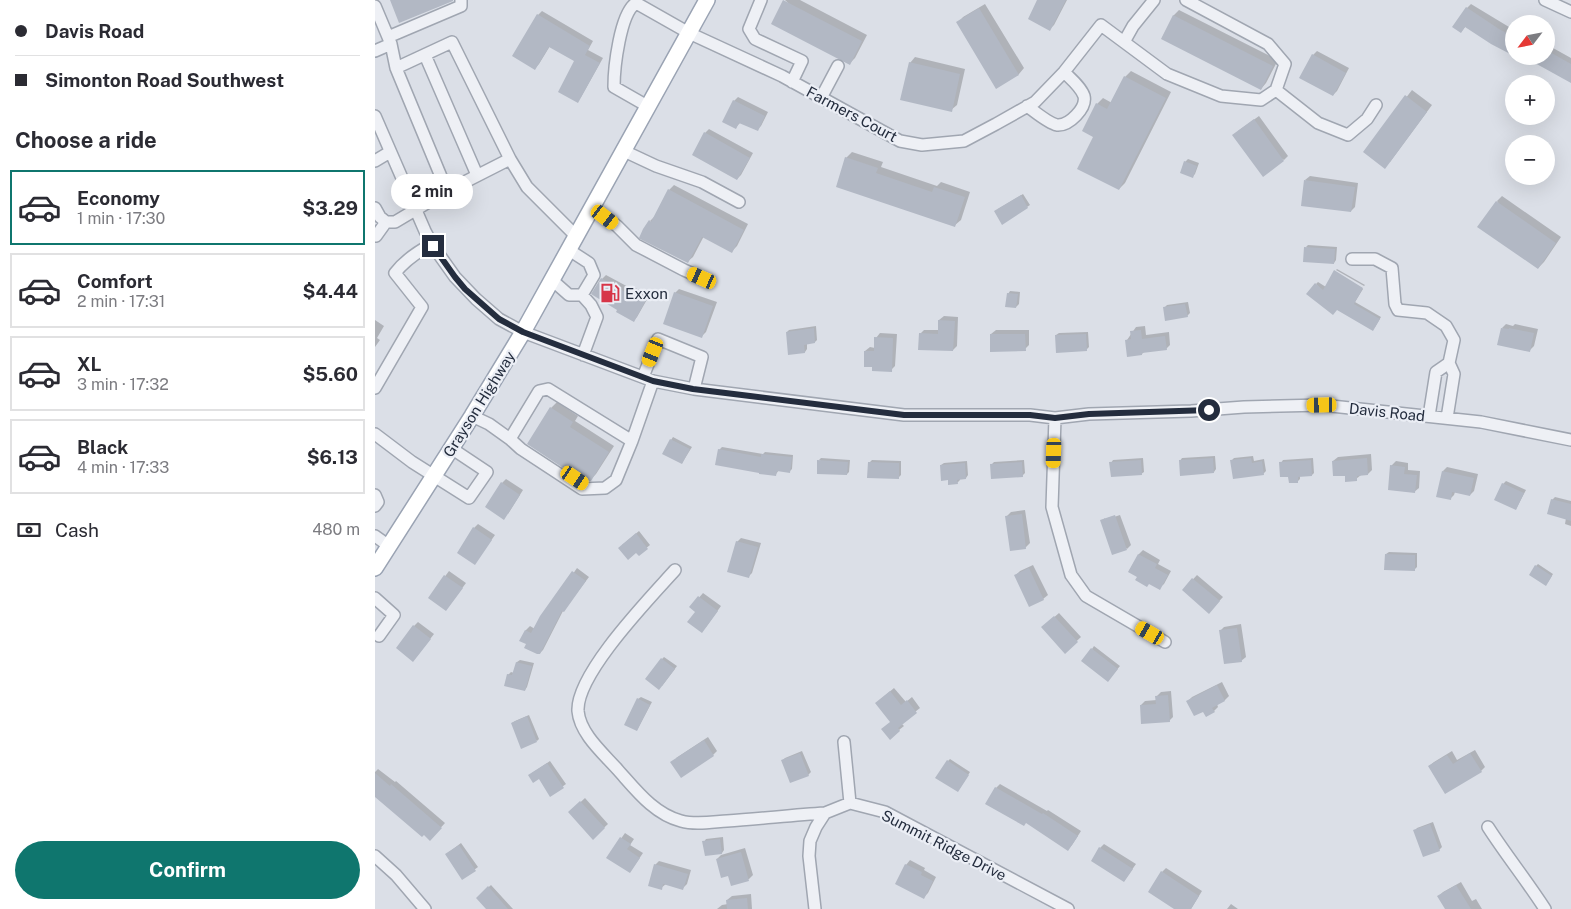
<!DOCTYPE html>
<meta charset="utf-8">
<style>
body{margin:0;font-family:"Public Sans",sans-serif;background:#f2f2f3;color:#2b2b33;height:100vh;display:flex;flex-direction:column;font-size:19px;white-space:nowrap}
*{box-sizing:border-box;margin:0}
p{font-size:16px;color:#7c7c81}
.icon{flex:none;width:28px;height:28px;fill:none;stroke:currentColor;stroke-width:2;stroke-linecap:round;stroke-linejoin:round}
.map{position:relative;flex:1;overflow:hidden}
.drawer{display:flex;flex-direction:column;background:#fff;width:375px}
.drawer>*{flex:none}
.top-card{display:grid;align-content:center;height:110px;padding:0 15px;background:#fff}
.needle{width:32px;rotate:238deg}
.controls{position:absolute;left:1130px;top:15px;display:grid;gap:10px}
.controls a{display:grid;place-items:center;width:50px;height:50px;border-radius:50%;background:#fff;box-shadow:0 5px 20px #0002;font-size:25px}
.end{position:absolute;width:22px;height:22px;margin:-11px;border:6px solid #242d3e;background:#fff;box-shadow:0 0 0 2px #fff}
.from{border-radius:50%}
.bubble{position:absolute;height:35px;border-radius:18px;background:#fff;box-shadow:0 5px 20px #0002;font-size:16px;font-weight:700;line-height:35px;text-align:center}
.car{position:absolute;width:15px;height:30px;margin:-15px -8px;border-radius:6px;box-shadow:0 0 4px 1px #0007;background:linear-gradient(#f5c518 24%,#345 0 40%,#f5c518 0 76%,#345 0 86%,#f5c518 0)}
.top-card b{display:flex;align-items:center;gap:18px;height:48px;font-size:19px}
.top-card b+b{border-top:1px solid #e1e1e2}
.top-card i{width:12px;height:12px;background:#2b2b33}
ul{padding:0;list-style:none}
li{display:flex;align-items:center;gap:15px;height:75px;margin:0 10px 8px;padding:0 5px;border:2px solid #e1e1e2;border-radius:0px}
li div{flex:1}
li b{display:block;font-size:19px}
li em{font-style:normal;font-weight:700}
li.current{border-color:#0f766e}
li>.icon{width:45px;height:45px;stroke-width:1.5}
h2{padding:0 15px;font-size:22px;line-height:60px}
.pay{display:flex;align-items:center;gap:12px;height:55px;padding:0 15px;font-size:19px}
.pay p{margin-inline-start:auto}
.button{display:flex;gap:10px;margin-top:auto;padding:10px 15px}
.button a{flex:1;height:58px;border-radius:30px;background:#0f766e;color:#fff;font-size:20px;font-weight:700;line-height:58px;text-align:center}
main{display:flex;flex:1;min-height:0}
.map>svg:first-child{display:block}
.shadow{fill:#0003}
.building{fill:#b2b8c4}
.lines{fill:none;stroke-linecap:round;stroke-linejoin:round}
.minor-casing{stroke:#a0a6b1;stroke-width:14}
.major-casing{stroke:#9aa3b3;stroke-width:18}
.minor{stroke:#eef0f5;stroke-width:11}
.major{stroke:#fff;stroke-width:15}
.route{stroke:#242d3e;stroke-width:6}
.labels{text-anchor:middle;dominant-baseline:central;stroke-width:4.5;stroke-linejoin:round;paint-order:stroke}
.street-label{font-size:15px;fill:#242d3e;stroke:#ebeef5}
.poi-label{font-size:15px;fill:#242d3e;stroke:#ebeef5;text-anchor:start}
</style>
<main>
<section class="drawer">
<div class="top-card">
<b><i class="from"></i>Davis Road</b>
<b><i></i>Simonton Road Southwest</b>
</div>
<h2>Choose a ride</h2>
<ul>
<li class="current"><svg class="icon" aria-label="car" viewBox="0 0 24 24"><path d="M5 17H2v-5l4-1 3-4h7l3 4 3 1v5h-3M9 17h6M6 11h13"/><circle cx="7" cy="17" r="2"/><circle cx="17" cy="17" r="2"/></svg><div><b>Economy</b><p>1 min · 17:30</p></div><em>$3.29</em></li>
<li><svg class="icon" aria-label="car" viewBox="0 0 24 24"><path d="M5 17H2v-5l4-1 3-4h7l3 4 3 1v5h-3M9 17h6M6 11h13"/><circle cx="7" cy="17" r="2"/><circle cx="17" cy="17" r="2"/></svg><div><b>Comfort</b><p>2 min · 17:31</p></div><em>$4.44</em></li>
<li><svg class="icon" aria-label="car" viewBox="0 0 24 24"><path d="M5 17H2v-5l4-1 3-4h7l3 4 3 1v5h-3M9 17h6M6 11h13"/><circle cx="7" cy="17" r="2"/><circle cx="17" cy="17" r="2"/></svg><div><b>XL</b><p>3 min · 17:32</p></div><em>$5.60</em></li>
<li><svg class="icon" aria-label="car" viewBox="0 0 24 24"><path d="M5 17H2v-5l4-1 3-4h7l3 4 3 1v5h-3M9 17h6M6 11h13"/><circle cx="7" cy="17" r="2"/><circle cx="17" cy="17" r="2"/></svg><div><b>Black</b><p>4 min · 17:33</p></div><em>$6.13</em></li>
</ul>
<div class="pay"><svg class="icon" aria-label="cash" viewBox="0 0 24 24"><path d="M3 7h18v10H3z"/><circle cx="12" cy="12" r="2"/></svg>Cash<p>480 m</p></div>
<div class="button"><a>Confirm</a></div>
</section>
<div class="map">
<svg width="1196" height="909" viewBox="0 0 1196 909">
<rect width="100%" height="100%" fill="#dbdfe7"/>
<path class="shadow" d="M410,0H425L492,35L480,58L475,63Z
M664,0H692L679,25L675,29Z
M610,4L649,68L644,74L621,87L583,23L588,17Z
M1096,4L1139,30V55L1091,26L1086,32L1092,8Z
M804,10L903,60L891,83L886,89L787,38L799,15Z
M167,11L218,41L213,50L228,58L206,97L202,101L201,61L175,46L164,64L160,68L163,15Z
M1171,48L1176,50L1178,48L1196,58V80L1156,60L1153,62L1141,56H1171Z
M942,51L974,68L962,91L958,95L938,55Z
M540,57L590,69L582,105L576,110L535,63Z
M756,71L796,92L750,183L744,189L720,137L709,131L722,104L728,98L737,103L750,77Z
M1037,90L1057,105L1015,162L989,152Z
M363,97L393,112L386,126L382,130L366,122L361,127L359,101Z
M884,116L913,156L909,160L863,131Z
M334,129L378,153L366,175L362,179L330,133Z
M477,152L508,162L506,167L562,186L566,182L595,192L586,220L580,225L471,158Z
M813,159L824,163L820,174L818,176L810,162Z
M935,176L983,183L980,207L976,211L930,180Z
M299,185L373,224L362,246L357,251L329,236L318,257L312,262L275,221L280,216L294,190Z
M648,194L655,205L627,223L623,209Z
M1127,196L1186,237L1169,262L1163,268L1122,201Z
M933,245L962,247L961,260L959,263L931,247Z
M962,269L990,285L989,286L961,270Z
M959,272L988,289L980,302L1006,317L1000,327L962,309L941,284L943,282L951,287Z
M231,275L257,289L259,287L274,296L262,317L258,321L243,310L227,279Z
M304,289L342,302L331,332L327,336L300,293Z
M635,291L645,292L644,304L641,307L633,294Z
M813,302L815,313L812,316L789,308L792,305Z
M569,316L583,317L582,346L578,350L545,334L549,330H564V320Z
M0,320L9,326L2,338L5,340L0,347Z
M1131,324L1138,326L1140,324L1163,329L1159,346L1155,350L1127,328Z
M441,326L442,340L440,342L432,343V349L430,352L414,354L412,332L414,330Z
M770,326L771,335L794,332L795,345L791,349L769,352L767,354L752,340L761,327Z
M621,330H654V345L650,349L616,334Z
M713,332L714,347L711,350L681,335L684,333Z
M505,333L522,334L520,366L516,370L490,351L495,347L500,348L501,338Z
M182,402L203,416L200,421L239,446L221,474L215,480L176,408Z
M298,437L317,447L307,463L296,440Z
M347,447L388,454L390,452L418,455L417,469L415,471L404,470L401,474L344,450Z
M996,454L997,470L993,474L986,475L981,479L971,474L958,461L963,457Z
M840,456L841,469L839,472L805,461L807,458Z
M878,456L879,461L889,459L891,471L888,474L856,461L859,458Z
M446,458L475,460L474,472L472,474L444,460Z
M768,458L769,472L766,474L736,463L738,460Z
M938,458L939,473L937,475L925,476V479L922,482L914,475L906,463L908,460Z
M497,460L526,461V475L523,478L494,463Z
M649,460L650,473L647,476L616,465L619,462Z
M592,461L593,475L591,478H585V480L582,483L566,465L569,463Z
M1021,461L1033,463V470L1045,471L1044,488L1039,492L1016,466Z
M1072,467L1103,474L1099,491L1095,495L1080,492L1079,495L1075,499L1068,471Z
M131,479L148,490L133,514L127,483Z
M1131,481L1151,490L1141,509L1128,484Z
M1180,497L1196,501V526L1190,524L1191,518L1177,500Z
M650,510L655,543L650,548L632,516L636,512Z
M745,515L756,545L752,549L727,521L730,518V520Z
M103,524L120,535L100,563L99,528Z
M264,531L275,545L264,554L247,545Z
M366,538L386,543L377,573L373,577L362,542Z
M768,550L785,560L783,564L796,571L789,584L784,588L754,571L764,554Z
M1014,552L1042,553V567L1039,570L1011,554Z
M1163,564L1178,574L1173,582L1161,566Z
M658,565L673,595L668,599L655,605L641,575L645,571Z
M202,568L214,577L188,611L168,650L164,654L151,647L153,643L146,640L151,630L155,626L160,629Z
M74,571L91,583L71,610L54,598Z
M822,575L848,597L838,608L808,590Z
M328,593L346,606L331,627L321,611L316,607Z
M684,613L706,637L690,652L668,627Z
M43,622L59,634L42,656L39,626Z
M866,624L871,657L866,661L845,631L849,627Z
M719,646L745,666L735,678L717,649Z
M289,657L302,666L287,686V659Z
M145,660L159,663L152,687L150,690L133,675L136,672L139,673L142,662Z
M847,682L854,696L850,700L842,704L843,707L839,711L829,710L813,701L817,697Z
M519,688L531,702L537,697L545,708L526,723L529,726L524,730L517,722L506,699Z
M796,691L798,717L794,721L766,705L770,701L782,700V696L786,692Z
M266,697L277,702L262,730L263,699Z
M154,715L164,739L162,741L137,723L140,721Z
M333,737L342,751L338,755L301,758Z
M1100,750L1110,767L1106,771L1054,766L1059,762L1077,751L1082,760Z
M427,751L436,772L433,775L407,761L410,758Z
M575,759L595,772L585,788L573,761Z
M175,761L191,784L176,795L164,778L157,773Z
M3,769L20,782L21,781L70,823L59,835L49,834L0,790V772Z
M625,784L672,811L673,810L706,831L697,845L693,849L621,788Z
M210,798L233,824L218,838L195,812Z
M1058,822L1067,847L1064,850L1040,831L1042,828Z
M250,833L259,839L255,845L268,853L255,872L233,857Z
M348,837L349,850L347,853L331,855L329,842L331,839Z
M86,843L103,867L88,878L74,852Z
M729,844L761,864L749,881L725,848Z
M370,848L378,875L374,879L357,884L354,875L342,859L346,855Z
M535,860L550,868L549,870L561,877L553,893L549,897L531,865Z
M284,861L316,870L312,884L308,888L291,884L286,888L280,865Z
M791,868L827,891L816,909H801L787,872Z
M1086,882L1097,901L1101,899L1107,909H1072L1064,896L1068,892Z
M116,885L138,909H113L102,898Z
M376,894L377,909H342L347,905L353,904L352,900L357,896Z
M856,904L863,909H852Z"/>
<path class="building" d="M15,0H78V1L24,23Z
M408,0L487,41L475,65L396,24Z
M662,0H691L675,31L653,19Z
M1091,7L1124,29L1139,37V56L1116,44L1090,27L1086,33L1077,27Z
M604,8L644,75L621,89L581,22Z
M162,14L215,46L210,55L225,63L203,103L183,92L199,61L174,47L160,70L137,56Z
M798,15L898,66L886,90L786,39Z
M1173,51L1196,64V83L1147,56H1171Z
M937,54L971,73L958,96L924,78Z
M534,62L585,74L577,112L525,100Z
M749,76L791,98L744,190L702,169L718,137L707,131L721,103L732,109Z
M1030,95L1052,112L1010,169L988,152Z
M358,100L390,116L383,131L364,123L361,129L347,122Z
M879,119L909,161L888,177L857,135Z
M329,132L375,158L362,180L317,155Z
M470,157L503,168L501,173L557,192L559,187L590,197L580,227L461,187Z
M809,161L822,166L818,178L805,173Z
M929,180L980,187L976,212L926,206Z
M293,189L369,230L357,253L327,237L313,263L265,239L264,238L268,229L274,220L276,222Z
M646,195L653,208L627,225L619,211Z
M1121,201L1181,243L1163,269L1102,227Z
M929,247L960,249L959,264L928,262Z
M959,270L988,288L979,304L1005,319L998,331L962,310L958,315L931,294L940,283L948,290Z
M226,278L252,293L254,290L271,300L259,322L241,312L242,310L216,294Z
M299,292L338,306L327,338L288,324Z
M632,293L643,294L641,308L630,307Z
M810,304L813,317L790,321L788,307Z
M563,320L580,321L578,351L543,350L544,333L563,334Z
M439,328L440,343L429,345L430,353L413,355L411,332Z
M1126,328L1134,329V328L1159,333L1155,352L1122,345Z
M766,330L767,339L790,336L792,350L767,353V355L752,357L750,340L756,339L755,331Z
M615,334H650L651,351L615,352Z
M711,334L712,351L681,353L680,335Z
M499,337L518,338L517,372L497,371V367H489V351H499Z
M175,407L198,422L195,427L234,452L216,481H212L202,475V477L152,444Z
M295,439L315,449L307,464L287,454Z
M343,449L386,457V454L417,457L415,473L402,471L401,476L384,474V473L340,465Z
M838,458L839,473L805,476L804,460Z
M876,458L877,463L887,461L889,475L858,479L855,460Z
M992,458L993,475L982,476V481L970,482V476H958L957,461Z
M442,460L473,462L472,475L442,474Z
M766,460L767,475L736,477L734,462Z
M936,460L937,476L923,477V483H914L913,477H905L904,462Z
M493,462L524,463V479L492,478Z
M647,462L648,477L616,479L615,464Z
M590,463L591,479L582,480L583,484L573,485V480L566,481L565,465Z
M1015,465L1030,467L1029,474L1042,475L1040,493L1013,490Z
M1067,471L1099,478L1095,496L1077,492L1076,500L1061,497Z
M126,482L145,495L129,520L110,507Z
M1127,483L1149,493L1141,510L1119,500Z
M1176,499L1196,504V521L1172,514Z
M647,514L651,549L635,551L630,516Z
M740,515L752,550L737,555L725,520Z
M98,527L117,540L100,565L82,553Z
M261,533L273,549L264,556L261,553L253,560L243,548Z
M361,541L383,547L374,578L352,572Z
M763,554L782,564L780,568L793,575L785,590L774,584L772,587L760,580L762,577L753,572Z
M1010,554L1040,555V571L1009,570Z
M1160,565L1177,576L1171,586L1154,575Z
M654,568L669,600L654,607L639,575Z
M197,571L211,581L189,612L187,611L165,654H162L149,648L151,644L144,641L150,630L156,633L165,616Z
M69,575L88,588L71,611L53,598Z
M817,578L845,601L834,614L807,590Z
M323,596L343,611L327,633L312,622L320,612L314,607Z
M679,616L703,642L690,654L666,627Z
M38,625L56,639L38,662L21,648Z
M862,628L867,662L849,664L844,630Z
M716,648L743,669L733,682L706,661Z
M286,658L300,669L284,690L270,679Z
M141,662L157,666L150,691L129,686L132,674L137,675Z
M842,685L850,701L837,708L840,712L831,717L828,712L819,716L811,701Z
M515,691L526,705L532,700L542,713L523,728L525,731L515,740L506,729L515,722L500,703Z
M793,695L795,722L766,724L765,705L781,704L780,696Z
M262,698L275,705L262,731L249,725Z
M152,716L162,742L146,749L136,723Z
M329,740L339,756L306,778L295,762Z
M425,753L434,776L415,783L406,760Z
M1095,753L1107,772L1070,794L1053,766L1072,755L1078,764Z
M572,760L594,775L583,792L560,778Z
M172,763L189,788L175,797L164,779L158,783L153,775Z
M0,773L15,786L16,784L67,828L55,841L49,835L47,837L0,797Z
M620,787L667,814L668,813L703,836L693,851L651,823L649,826L610,804Z
M205,801L230,828L218,840L193,812Z
M1055,824L1065,851L1048,857L1038,830Z
M245,837L256,844L252,849L265,858L255,873L231,858Z
M345,839L347,854L330,856L327,841Z
M84,845L101,871L87,880L70,854Z
M724,847L758,869L749,882L716,861Z
M366,852L374,881L356,886L353,876L346,878L341,859Z
M279,864L313,874L308,890L288,884L287,890L273,886Z
M530,864L547,872L546,875L558,881L549,899L520,884Z
M786,871L824,896L816,909H799L773,892Z
M1081,885L1096,909H1070L1062,896Z
M113,886L133,909H111L101,898Z
M372,898L373,909H352L351,900Z"/>
<g class="lines">
<defs>
<path id="minor" d="M386,0L374,29L380,39L427,61L417,82
M1170,0L1196,12
M0,6L16,44L0,51
M13,37L86,6V0
M749,42L758,26L779,0
M50,55L102,175
M21,68L77,42L135,159
M901,90L943,123L973,135L992,119L1001,105
M446,98L463,66
M652,106C659,111 673,123 682,125C694,126 712,108 709,96C706,87 696,79 689,72
M274,107L239,87C239,68 245,13 261,3L314,33L407,76L525,141L547,145L589,141L621,124L660,102L689,72L726,25L792,74L846,96L886,100L901,90L910,64L893,44L811,0
M0,116L50,231L58,246L80,277L101,299L124,319L148,332L278,381L319,389L529,415H655L680,418L714,414L816,411L869,407L947,405L1106,422L1196,440
M249,151L281,166L327,182L364,202
M0,161L15,152
M72,191L135,159L152,187L201,236
M217,207L242,226L261,245L309,270L327,278
M0,208L5,217L11,222H20L72,191L21,68L16,44
M1,236L11,222
M194,250L214,263L219,275L207,295L216,305L222,317L208,355
M977,259H1000L1017,268L1020,304L1023,310L1052,313L1071,326L1079,340L1074,363L1079,374L1072,418
M177,280L194,295H207
M268,377L283,339L327,357L319,389
M0,388L47,307L20,273C30,260 42,252 57,244
M97,416L114,424L135,439L164,391L173,389L257,441L278,381
M1054,416L1061,372L1074,363
M680,418L677,507L696,575L711,596L790,642
M0,434L37,462L94,498L112,472L76,448
M135,439L146,449L207,489L230,488L241,480L257,441
M0,495L3,502L0,506
M0,536L14,546
M300,570C275,598 201,674 203,711C205,734 229,754 243,770C261,790 279,814 306,821C320,825 337,822 352,821C384,819 417,815 450,813
M0,598L19,615L4,636
M469,742L475,803
M1113,827C1131,855 1152,881 1170,909
M0,856L21,875L50,909
M440,909L434,856L435,841L441,827L450,813L475,803L510,812L693,909"/>
<path id="major" d="M0,568L97,416L148,332L332,0"/>
</defs>
<use href="#minor" class="minor-casing"/>
<use href="#major" class="major-casing"/>
<use href="#minor" class="minor"/>
<use href="#major" class="major"/>
</g>
<g class="lines">
<path class="route" d="M58,246L80,277L90,289L124,319L148,332L278,381L318,389L375,396L529,415H655L680,418L714,414L834,410"/>
</g>
<defs>
<symbol id="fuel-bare" viewBox="-9 -9 18 18"><path d="M-5.5-6h7V0h2V4h1.3V-2.5L3-4.5l.8-.8L6-3V5H2.5V1h-1V6h-7ZM-4.2-4.7v3.2H.2V-4.7Z" fill="#d73548" stroke="#ebeef5" stroke-width="2.5" paint-order="stroke"/></symbol>
</defs>
<g fill-rule="evenodd">
<use href="#fuel-bare" x="221" y="279" width="28" height="28"/>
</g>
<g class="labels">
<g class="street-label">
<text transform="translate(477 114) rotate(28)">Farmers Court</text>
<text transform="translate(104 404) rotate(-58)">Grayson Highway</text>
<text transform="translate(1012 412) rotate(6)">Davis Road</text>
<text transform="translate(569 845) rotate(27)">Summit Ridge Drive</text>
</g>
<g class="poi-label">
<text x="250" y="293">Exxon</text>
</g>
</g>
</svg>
<div class="controls">
<a><svg class="needle" viewBox="-14 -14 28 28"><path d="M0-13l5 13h-10z" fill="#e53935"/><path d="M0 13l5-13h-10z" fill="#7c7c81"/></svg></a>
<a>+</a>
<a>−</a>
</div>
<i class="end from" style="left:834px;top:410px"></i>
<i class="end" style="left:58px;top:246px"></i>
<div class="bubble" style="left:16px;top:174px;width:82px">2 min</div>
<i class="car" style="left:230px;top:217px;rotate:127deg"></i>
<i class="car" style="left:327px;top:278px;rotate:294deg"></i>
<i class="car" style="left:278px;top:352px;rotate:202deg"></i>
<i class="car" style="left:947px;top:405px;rotate:269deg"></i>
<i class="car" style="left:679px;top:453px;rotate:182deg"></i>
<i class="car" style="left:200px;top:478px;rotate:124deg"></i>
<i class="car" style="left:775px;top:633px;rotate:300deg"></i>
</div>
</main>
